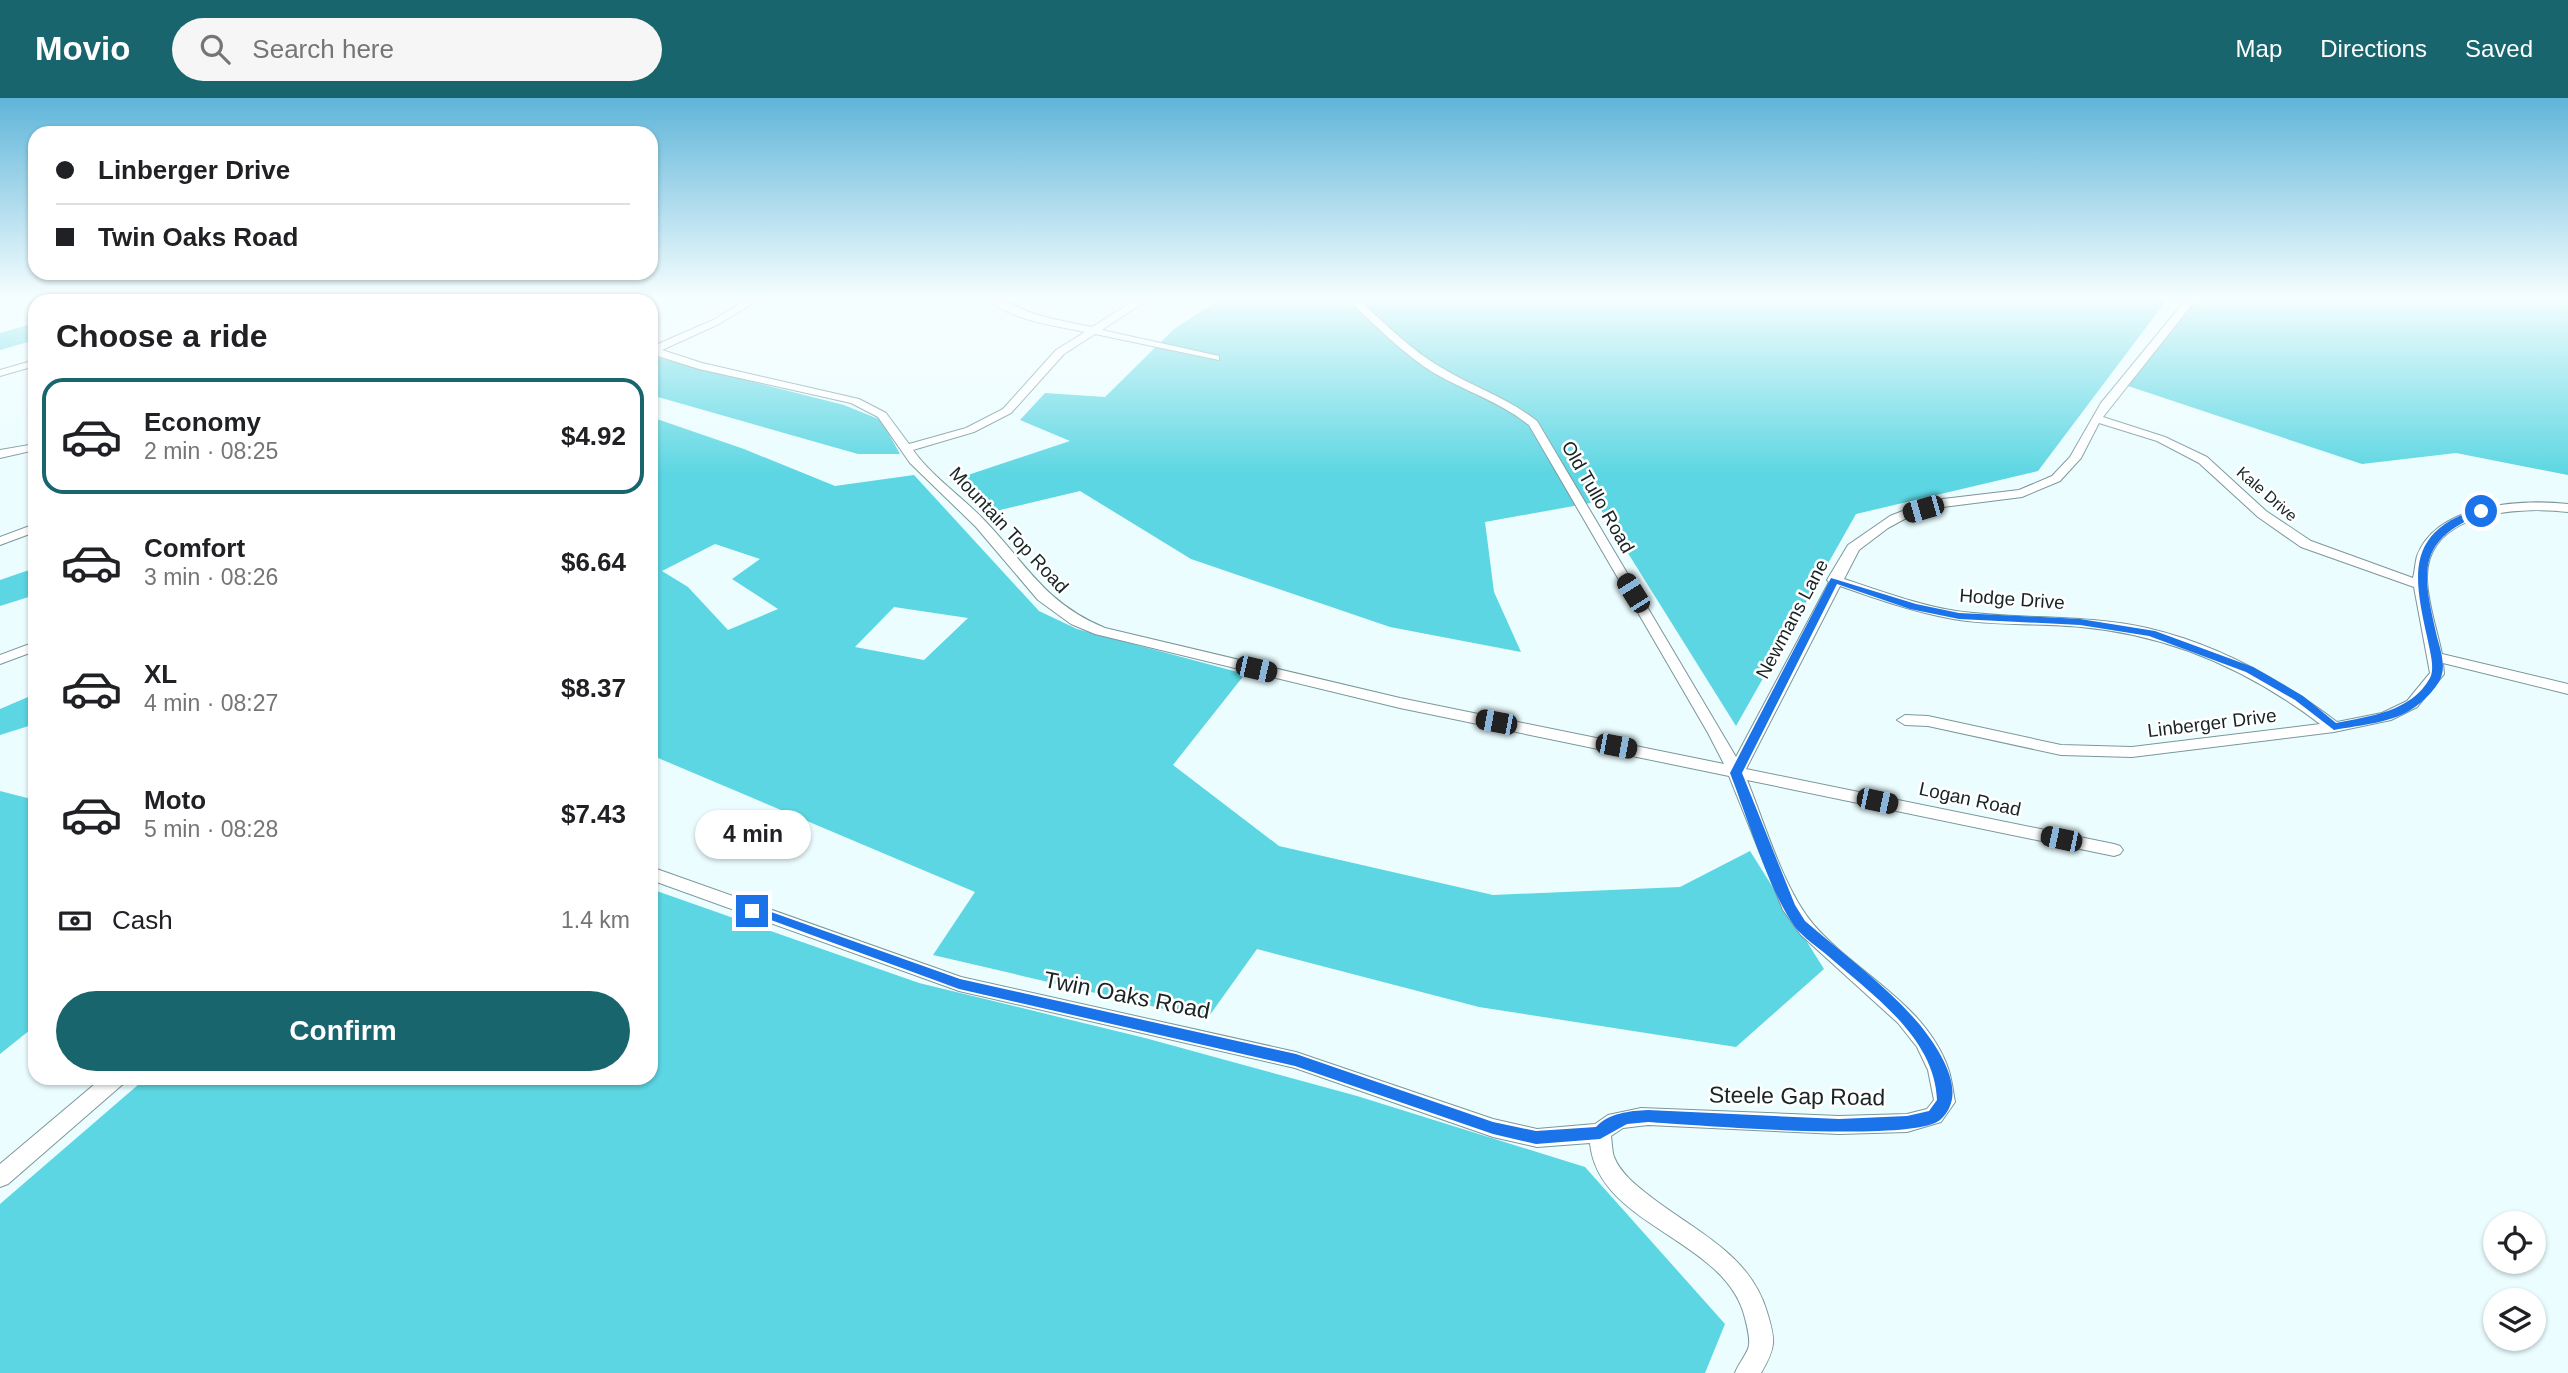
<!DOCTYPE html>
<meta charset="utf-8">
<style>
body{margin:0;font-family:Helvetica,sans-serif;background:#f6f6f6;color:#202124;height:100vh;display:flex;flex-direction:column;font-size:26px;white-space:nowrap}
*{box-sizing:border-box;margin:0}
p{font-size:23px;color:#757577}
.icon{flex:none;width:38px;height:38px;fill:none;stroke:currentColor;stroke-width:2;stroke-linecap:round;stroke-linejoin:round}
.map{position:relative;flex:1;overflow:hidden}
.details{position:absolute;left:28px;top:196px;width:630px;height:791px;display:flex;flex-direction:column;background:#fff;border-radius:21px;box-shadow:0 2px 5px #0004}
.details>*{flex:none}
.hud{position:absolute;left:28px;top:28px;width:630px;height:154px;border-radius:21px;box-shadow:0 2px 5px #0004;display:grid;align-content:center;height:154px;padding:0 28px;background:#fff}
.controls{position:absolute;left:2483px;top:1113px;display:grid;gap:14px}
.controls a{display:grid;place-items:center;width:63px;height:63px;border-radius:50%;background:#fff;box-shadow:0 2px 5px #0004;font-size:35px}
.end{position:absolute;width:32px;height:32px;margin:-16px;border:9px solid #1a73e8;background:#fff;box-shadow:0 0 0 4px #fff}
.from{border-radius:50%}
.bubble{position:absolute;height:49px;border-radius:24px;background:#fff;box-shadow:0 2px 5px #0004;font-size:23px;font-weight:700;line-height:49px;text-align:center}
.car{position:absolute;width:21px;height:42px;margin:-21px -10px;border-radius:9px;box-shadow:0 0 5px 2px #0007;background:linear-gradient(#222 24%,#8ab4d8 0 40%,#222 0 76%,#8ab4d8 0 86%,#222 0)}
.hud b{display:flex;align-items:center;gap:24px;height:66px;font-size:26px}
.hud b+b{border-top:2px solid #e0e0e0}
.hud i{width:18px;height:18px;background:#202124}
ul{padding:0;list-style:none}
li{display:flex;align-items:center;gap:21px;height:116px;margin:0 14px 10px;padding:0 14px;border:4px solid transparent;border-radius:21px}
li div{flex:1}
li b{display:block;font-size:26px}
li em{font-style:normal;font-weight:700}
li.selected{border-color:#18656d}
li>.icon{width:63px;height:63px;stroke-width:1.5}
h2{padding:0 28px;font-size:32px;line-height:84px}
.pay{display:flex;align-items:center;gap:18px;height:77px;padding:0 28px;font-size:26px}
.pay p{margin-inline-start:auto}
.button{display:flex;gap:14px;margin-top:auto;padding:14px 28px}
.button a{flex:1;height:80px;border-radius:42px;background:#18656d;color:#fff;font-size:28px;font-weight:700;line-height:80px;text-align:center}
header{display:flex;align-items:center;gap:42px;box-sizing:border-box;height:98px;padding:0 35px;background:#18656d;color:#fff}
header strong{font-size:33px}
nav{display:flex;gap:38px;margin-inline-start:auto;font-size:24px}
.search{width:490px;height:63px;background:#f6f6f6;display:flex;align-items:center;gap:18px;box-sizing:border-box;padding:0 24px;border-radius:38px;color:#757577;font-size:26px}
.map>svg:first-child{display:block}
.forest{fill:#5bd6e2;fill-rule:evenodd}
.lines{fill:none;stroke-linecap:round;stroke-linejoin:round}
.minor-casing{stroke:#7b979a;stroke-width:2}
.minor{fill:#fff;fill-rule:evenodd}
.route{fill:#1a73e8}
.labels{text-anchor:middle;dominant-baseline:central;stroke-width:5;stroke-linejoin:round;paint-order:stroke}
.far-street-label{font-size:16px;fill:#192425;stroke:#fff}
.street-label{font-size:19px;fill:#192425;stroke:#fff}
.near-street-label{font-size:23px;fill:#192425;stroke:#fff}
</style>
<header>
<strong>Movio</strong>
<div class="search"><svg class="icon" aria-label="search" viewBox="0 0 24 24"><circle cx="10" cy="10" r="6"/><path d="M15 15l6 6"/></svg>Search here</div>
<nav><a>Map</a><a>Directions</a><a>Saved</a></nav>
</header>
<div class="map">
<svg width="2568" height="1275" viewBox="0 0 2568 1275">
<rect width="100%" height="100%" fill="#ebfdff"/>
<path class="forest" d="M115,199H370L381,203H109Z
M1223,199H2169L2038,373L1856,416L1736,628L1596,404L1485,424L1494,494L1521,554L1390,529L1191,461L1080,393L996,413L953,382L1070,343L1020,322L1045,295L1105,299L1174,231Z
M2193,199H2568V377L2456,355L2362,366L2122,286L2179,221Z
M35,225V242L0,252V235Z
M651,258L844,307L881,322L900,356H858L651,297Z
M651,319L744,351L835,388L914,377L1039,513L1077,531L1245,576L1173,667L1279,748L1493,797L1680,789L1750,753L1824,871L1736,949L1479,909L1257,851L1207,921L933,857L975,794L651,657ZM715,446L760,461L732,481L778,511L728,532L688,489L662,473ZM894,509L968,520L924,562L855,549Z
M35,470V497L0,508V482Z
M35,596V626L0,637V611Z
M0,693L35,702V928L0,956Z
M651,791L919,885L1145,940L1357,998L1585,1069L1725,1226L1705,1275H0V1106L146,980H651Z"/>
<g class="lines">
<defs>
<path id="minor" d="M494,199H504L506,203H496Z
M751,199H763L719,226L662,252L702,265L859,301L886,315L909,346L966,330L1003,311L1056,252L1085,234C1053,227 1010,223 986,199C1004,199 1020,212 1038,217C1055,222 1074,225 1092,229L1140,199H1151L1102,232L1219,258V262L1095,236L1064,256L1011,315L974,334L913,352C933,380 963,399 986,424C1028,468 1045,505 1105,530L1400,600L1724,666L1708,635L1529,327C1500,304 1465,293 1434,275C1405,257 1380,232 1356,209V205H1362C1388,228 1412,253 1442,270C1473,289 1508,300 1537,323L1736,659L1829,484L1827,482L1848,447L1890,418L1913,409L1943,401L2019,392L2052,378L2070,359L2101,305L2188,199H2198L2103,319L2165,339L2207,359L2266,413L2311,443L2413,480C2415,473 2415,465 2417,458C2437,405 2522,401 2568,406V414C2519,408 2425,413 2427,482C2428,507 2437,531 2442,556L2568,586V596L2443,565L2444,576L2417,609L2391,622L2334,634L2132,659L2061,657L1928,628L1905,627L1897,622L1905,617L1928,618L2061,647L2132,649L2320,626C2249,572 2170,537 2081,529C2038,525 1995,528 1953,521C1914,514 1877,501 1840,488L1746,671L2114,746L2120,748L2123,752L2120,756L2114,758L1747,682C1765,726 1783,790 1813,826C1856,876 1927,906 1949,973C1952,983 1953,994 1955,1004L1941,1024L1907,1034L1839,1036L1648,1027L1623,1030L1611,1038C1612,1045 1612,1053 1614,1059C1621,1076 1637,1088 1651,1099C1695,1133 1750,1156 1767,1214C1776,1243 1776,1249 1761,1275H1735C1738,1266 1748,1255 1749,1247C1750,1239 1747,1228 1745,1220C1726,1140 1598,1129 1590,1045L1537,1049L1493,1039L1295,970L959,893L651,782V769L961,879L1296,954L1493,1021L1537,1031L1595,1026L1608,1017L1641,1010L1839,1018L1907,1016L1927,1011L1934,1002L1928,972L1917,949L1898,925L1801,837L1783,812L1729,678L1400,610L1095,536L1071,526L1038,502L976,429L910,365L878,319L851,305L699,271L651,256V249L713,222ZM2099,325L2157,343L2199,365L2258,419L2301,449L2414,489L2430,575L2407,603L2382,615L2337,624C2280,581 2217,546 2147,530C2084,516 2020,522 1956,513C1918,507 1881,493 1844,481L1859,452L1888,430L1910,418L1943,409L2022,399L2060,383L2081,360Z
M35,262V268L0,278V272Z
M35,346V352L0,360V352Z
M35,426V434L0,447V439Z
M35,544V553L0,566V557Z
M102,980H126L123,986L8,1086L0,1089V1066Z"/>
</defs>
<use href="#minor" class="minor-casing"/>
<use href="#minor" class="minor"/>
</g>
<linearGradient id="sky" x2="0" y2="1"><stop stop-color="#5fb5d9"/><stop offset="0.53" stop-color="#f6feff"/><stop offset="1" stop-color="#f6feff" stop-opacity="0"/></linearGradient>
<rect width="2568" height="377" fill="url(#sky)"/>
<path class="route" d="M2481,410L2485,415C2413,442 2423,477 2437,539C2440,550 2445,565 2442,576C2440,587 2424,603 2415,609C2393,625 2360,627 2334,632L2295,602L2246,574L2149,538L2080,527L1959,521L1910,511L1837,486L1742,675L1795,807L1805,823C1844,857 1887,888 1920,927C1939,951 1970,996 1940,1022C1913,1045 1694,1027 1648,1024L1627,1026L1600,1041L1536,1046L1493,1036L1295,968L959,891L746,813L748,809H757L960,881L1296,956L1493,1024L1536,1033L1596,1029C1609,1015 1629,1013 1648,1012L1839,1021L1907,1018L1929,1013L1937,1002C1935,939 1871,896 1827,857C1816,848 1803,839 1795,829C1769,793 1747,718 1730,675L1831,480L1916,506L1959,515L2080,521L2155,533L2253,569L2303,598L2336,625C2370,618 2411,614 2430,580C2435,570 2430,554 2428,543C2414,480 2403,433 2481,410Z"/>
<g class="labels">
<g class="far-street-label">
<text transform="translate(2267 396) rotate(41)">Kale Drive</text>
</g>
<g class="street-label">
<text transform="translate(1598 399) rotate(60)">Old Tullo Road</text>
<text transform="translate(1009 432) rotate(47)">Mountain Top Road</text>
<text transform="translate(2012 501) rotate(4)">Hodge Drive</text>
<text transform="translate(1792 521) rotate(-62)">Newmans Lane</text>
<text transform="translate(2212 625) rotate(-7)">Linberger Drive</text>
<text transform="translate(1970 701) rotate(12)">Logan Road</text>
</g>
<g class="near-street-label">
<text transform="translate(1127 897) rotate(11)">Twin Oaks Road</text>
<text transform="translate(1797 998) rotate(1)">Steele Gap Road</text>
</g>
</g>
</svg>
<div class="controls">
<a><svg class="icon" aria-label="locate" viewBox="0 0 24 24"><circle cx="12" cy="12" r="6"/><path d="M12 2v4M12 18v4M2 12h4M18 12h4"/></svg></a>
<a><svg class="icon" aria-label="layers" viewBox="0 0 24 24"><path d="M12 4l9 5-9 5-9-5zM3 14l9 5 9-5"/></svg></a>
</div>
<i class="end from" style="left:2481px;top:413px"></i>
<i class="end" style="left:752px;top:813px"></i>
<div class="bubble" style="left:695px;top:712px;width:116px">4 min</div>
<i class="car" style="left:1923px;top:411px;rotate:254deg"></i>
<i class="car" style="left:1633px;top:495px;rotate:328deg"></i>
<i class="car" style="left:1256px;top:571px;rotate:103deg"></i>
<i class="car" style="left:1496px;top:624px;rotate:281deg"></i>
<i class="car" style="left:1616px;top:648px;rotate:101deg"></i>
<i class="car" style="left:1877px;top:703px;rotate:102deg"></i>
<i class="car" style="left:2061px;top:741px;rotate:282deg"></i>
<div class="hud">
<b><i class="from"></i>Linberger Drive</b>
<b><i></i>Twin Oaks Road</b>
</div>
<section class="details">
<h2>Choose a ride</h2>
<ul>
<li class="selected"><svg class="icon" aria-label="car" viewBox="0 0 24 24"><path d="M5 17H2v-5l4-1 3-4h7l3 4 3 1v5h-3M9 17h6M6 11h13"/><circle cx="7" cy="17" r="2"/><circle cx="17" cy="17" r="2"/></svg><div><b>Economy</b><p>2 min · 08:25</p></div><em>$4.92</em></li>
<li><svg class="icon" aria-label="car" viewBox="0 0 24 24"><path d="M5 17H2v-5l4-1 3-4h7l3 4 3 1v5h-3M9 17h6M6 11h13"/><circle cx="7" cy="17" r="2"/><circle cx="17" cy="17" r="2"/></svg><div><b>Comfort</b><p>3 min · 08:26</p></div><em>$6.64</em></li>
<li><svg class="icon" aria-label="car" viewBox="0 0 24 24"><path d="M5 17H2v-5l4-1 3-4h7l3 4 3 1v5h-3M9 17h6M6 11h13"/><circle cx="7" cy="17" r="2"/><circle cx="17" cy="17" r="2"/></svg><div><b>XL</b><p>4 min · 08:27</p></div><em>$8.37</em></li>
<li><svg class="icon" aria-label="car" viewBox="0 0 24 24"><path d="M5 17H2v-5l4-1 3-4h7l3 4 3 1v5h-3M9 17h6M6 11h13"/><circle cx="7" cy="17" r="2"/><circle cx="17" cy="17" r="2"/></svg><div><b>Moto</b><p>5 min · 08:28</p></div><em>$7.43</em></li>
</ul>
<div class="pay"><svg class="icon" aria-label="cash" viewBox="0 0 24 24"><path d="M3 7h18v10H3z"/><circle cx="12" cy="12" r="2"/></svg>Cash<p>1.4 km</p></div>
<div class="button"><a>Confirm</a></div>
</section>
</div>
